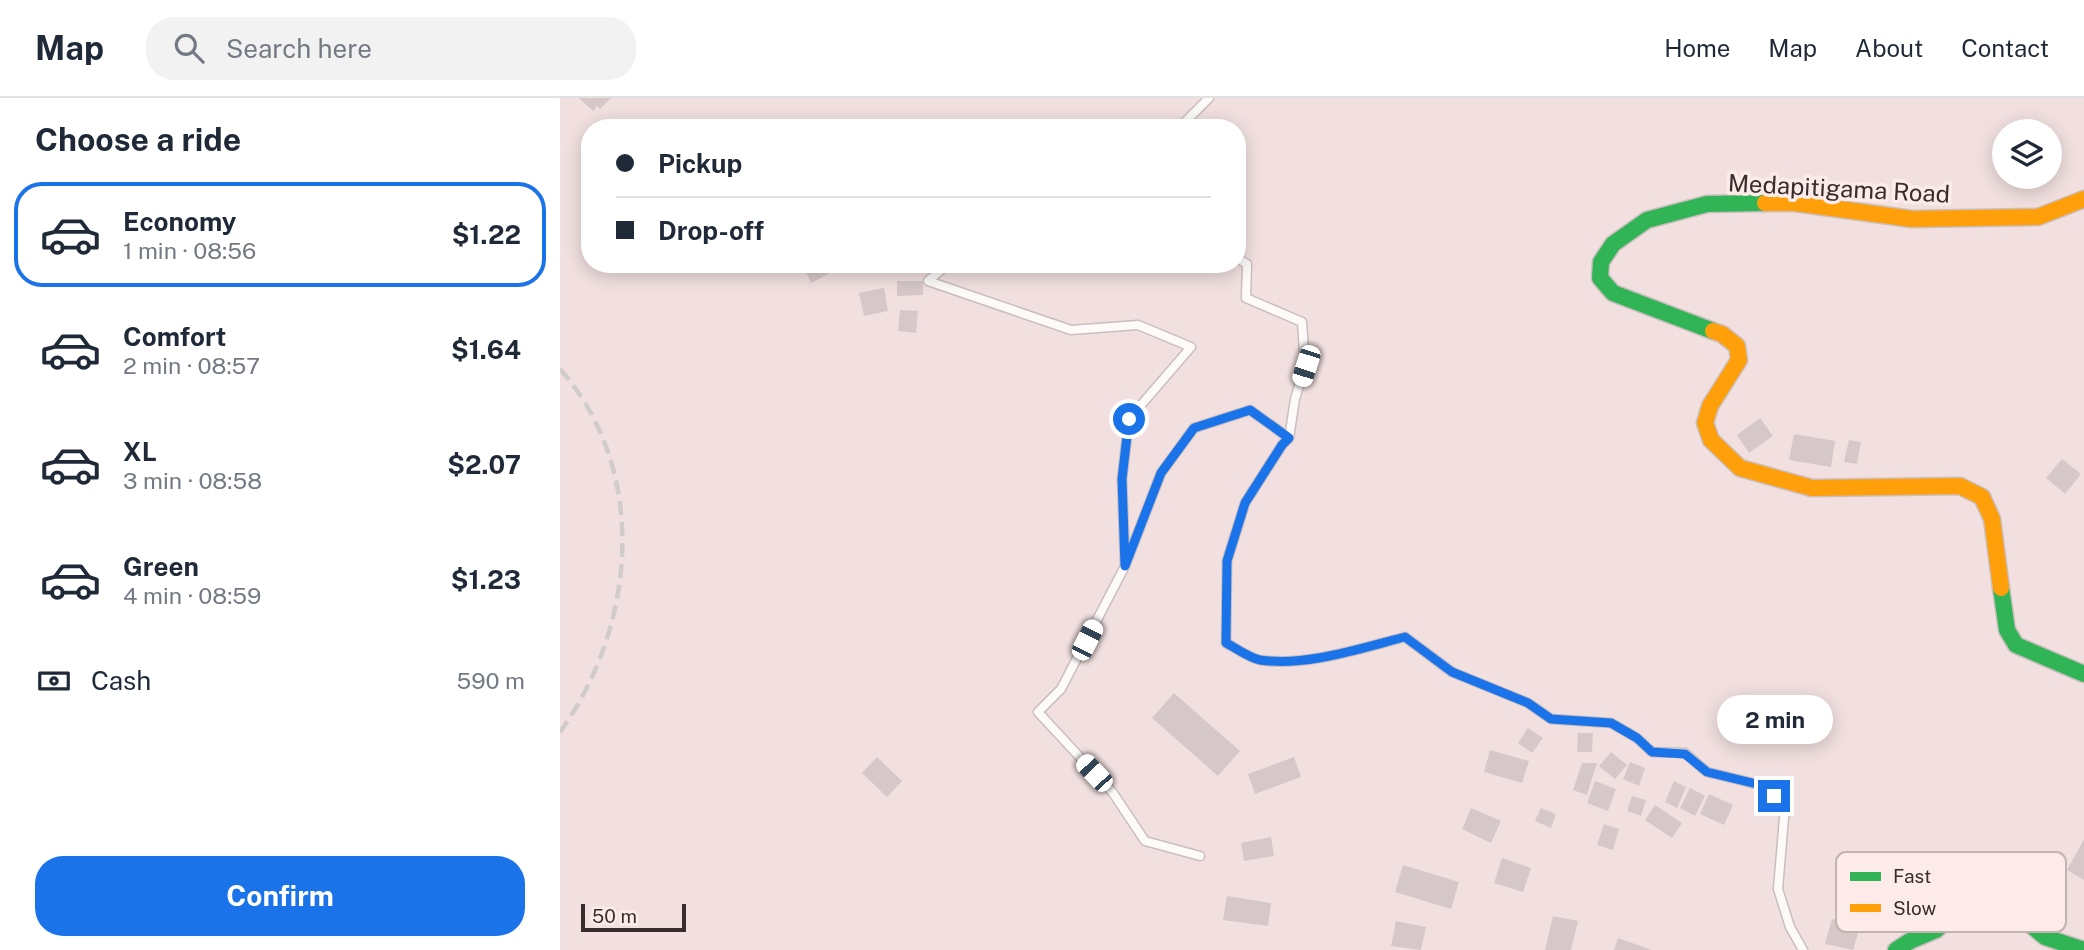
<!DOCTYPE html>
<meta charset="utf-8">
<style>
body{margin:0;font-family:"Public Sans",sans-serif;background:#f2f2f3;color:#1f2937;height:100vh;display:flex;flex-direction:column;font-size:26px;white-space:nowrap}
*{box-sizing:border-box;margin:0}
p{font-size:23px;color:#747a83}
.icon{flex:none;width:38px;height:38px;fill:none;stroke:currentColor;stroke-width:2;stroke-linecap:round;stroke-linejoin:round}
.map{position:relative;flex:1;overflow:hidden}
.drawer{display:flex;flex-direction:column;background:#fff;width:560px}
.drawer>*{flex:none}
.guide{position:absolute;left:21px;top:21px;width:665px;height:154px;border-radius:28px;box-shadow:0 4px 18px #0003;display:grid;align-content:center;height:154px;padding:0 35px;background:#fff}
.controls{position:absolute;left:1432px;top:21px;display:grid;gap:14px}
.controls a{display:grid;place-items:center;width:70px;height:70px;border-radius:50%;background:#fff;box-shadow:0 4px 18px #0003;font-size:35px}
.scale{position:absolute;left:21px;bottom:18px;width:105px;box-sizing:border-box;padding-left:7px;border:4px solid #382d2c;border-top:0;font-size:19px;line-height:24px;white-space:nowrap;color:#382d2c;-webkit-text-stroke:5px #fdebe9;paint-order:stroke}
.end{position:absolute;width:32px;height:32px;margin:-16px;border:9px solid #1a73e8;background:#fff;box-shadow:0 0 0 4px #fff}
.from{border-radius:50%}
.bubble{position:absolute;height:49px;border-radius:24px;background:#fff;box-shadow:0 4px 18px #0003;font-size:23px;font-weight:700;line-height:49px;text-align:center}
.car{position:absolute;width:21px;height:42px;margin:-21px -10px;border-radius:9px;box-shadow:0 0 5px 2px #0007;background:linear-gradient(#fff 24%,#345 0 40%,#fff 0 76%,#345 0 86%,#fff 0)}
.guide b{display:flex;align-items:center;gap:24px;height:66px;font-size:26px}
.guide b+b{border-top:2px solid #e0e1e3}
.guide i{width:18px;height:18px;background:#1f2937}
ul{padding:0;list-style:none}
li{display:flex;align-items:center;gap:21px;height:105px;margin:0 14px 10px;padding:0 21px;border:4px solid transparent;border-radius:28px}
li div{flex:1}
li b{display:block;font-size:26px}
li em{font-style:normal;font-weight:700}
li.current{border-color:#1a73e8}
li>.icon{width:63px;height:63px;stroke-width:1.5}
h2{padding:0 35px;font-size:32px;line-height:84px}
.pay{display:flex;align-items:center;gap:18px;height:77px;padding:0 35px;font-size:26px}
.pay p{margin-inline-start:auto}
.action{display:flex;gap:14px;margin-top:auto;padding:14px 35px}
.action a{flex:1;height:80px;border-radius:28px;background:#1a73e8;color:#fff;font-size:28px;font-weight:700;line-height:80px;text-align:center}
header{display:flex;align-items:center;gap:42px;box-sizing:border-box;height:98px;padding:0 35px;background:#fff;border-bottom:2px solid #e0e1e3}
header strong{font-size:33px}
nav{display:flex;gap:38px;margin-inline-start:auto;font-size:24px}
.search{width:490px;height:63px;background:#f2f2f3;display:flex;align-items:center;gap:18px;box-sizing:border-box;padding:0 24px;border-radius:28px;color:#747a83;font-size:26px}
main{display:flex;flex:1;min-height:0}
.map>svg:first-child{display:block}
.building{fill:#d6c8c8}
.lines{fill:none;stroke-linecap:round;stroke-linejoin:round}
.lane-casing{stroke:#cbbebe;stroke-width:11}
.fast-casing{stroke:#cbbebe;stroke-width:19}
.slow-casing{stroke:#cbbebe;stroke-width:19}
.lane{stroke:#fdfafa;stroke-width:8}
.fast{stroke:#30b455;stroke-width:16}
.slow{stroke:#ff9f0a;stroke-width:16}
.rail{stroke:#d1cccc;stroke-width:4.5;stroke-dasharray:14 7;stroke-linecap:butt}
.route{stroke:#1a73e8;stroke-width:9}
.labels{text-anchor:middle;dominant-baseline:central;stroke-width:7;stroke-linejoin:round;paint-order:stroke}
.street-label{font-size:24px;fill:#382d2c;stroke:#fdebe9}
.key{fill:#fdebe9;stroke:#c2b2b0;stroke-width:2}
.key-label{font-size:19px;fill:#382d2c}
</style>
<header>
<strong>Map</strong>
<div class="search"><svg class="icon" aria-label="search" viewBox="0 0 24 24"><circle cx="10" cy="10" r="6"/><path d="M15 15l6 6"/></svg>Search here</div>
<nav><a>Home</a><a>Map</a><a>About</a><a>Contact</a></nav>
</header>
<main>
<section class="drawer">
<h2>Choose a ride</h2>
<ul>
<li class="current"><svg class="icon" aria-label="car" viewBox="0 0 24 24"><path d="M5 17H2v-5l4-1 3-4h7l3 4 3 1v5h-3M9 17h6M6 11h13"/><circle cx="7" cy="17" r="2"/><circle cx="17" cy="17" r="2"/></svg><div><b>Economy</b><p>1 min · 08:56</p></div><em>$1.22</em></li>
<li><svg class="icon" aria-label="car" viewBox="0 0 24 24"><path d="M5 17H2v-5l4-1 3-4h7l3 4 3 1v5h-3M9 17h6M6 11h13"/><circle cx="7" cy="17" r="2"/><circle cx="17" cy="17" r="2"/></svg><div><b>Comfort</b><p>2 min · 08:57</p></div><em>$1.64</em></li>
<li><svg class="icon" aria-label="car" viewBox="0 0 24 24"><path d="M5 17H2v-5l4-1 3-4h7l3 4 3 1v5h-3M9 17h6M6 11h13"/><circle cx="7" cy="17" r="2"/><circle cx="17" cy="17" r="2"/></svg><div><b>XL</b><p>3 min · 08:58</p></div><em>$2.07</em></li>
<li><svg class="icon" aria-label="car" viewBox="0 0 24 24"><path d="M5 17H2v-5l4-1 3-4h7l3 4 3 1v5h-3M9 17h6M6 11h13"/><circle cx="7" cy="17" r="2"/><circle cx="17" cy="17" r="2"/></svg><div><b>Green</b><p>4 min · 08:59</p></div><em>$1.23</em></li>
</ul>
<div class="pay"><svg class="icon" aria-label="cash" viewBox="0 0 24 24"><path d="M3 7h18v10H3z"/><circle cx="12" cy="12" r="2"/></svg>Cash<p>590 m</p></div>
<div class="action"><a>Confirm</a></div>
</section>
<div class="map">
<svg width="1524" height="852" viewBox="0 0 1524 852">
<rect width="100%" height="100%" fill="#f1e0df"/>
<path class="building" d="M19,0H51L40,11L37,8L33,13Z
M251,166H268L272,174L251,185L244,170Z
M337,183H363V197L337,198Z
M324,190L328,213L304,218L299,195Z
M340,212L358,213L356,235L338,233Z
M1200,320L1213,338L1189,355L1177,337Z
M1234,336L1275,343L1271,369L1229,362Z
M1289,342L1301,344L1297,366L1284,364Z
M1502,361L1521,376L1505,396L1486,380Z
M614,595L680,653L658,678L592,620Z
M968,630L983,640L972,655L958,645Z
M1018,635H1033L1032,654H1017Z
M930,652L969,663L962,685L924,674Z
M1051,654L1067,667L1055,681L1039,668Z
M317,659L342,683L327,699L302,675Z
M734,659L741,679L695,696L688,676Z
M1070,664L1085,670L1079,688L1063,681Z
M1022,665H1037L1027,697L1013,692Z
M1035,683L1056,691L1048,713L1027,705Z
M1114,683L1126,689L1117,710L1105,704Z
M1130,690L1145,698L1135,718L1120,710Z
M1149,696L1173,707L1164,727L1140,716Z
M1072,698L1086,702L1081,718L1067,713Z
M1095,707L1122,725L1112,740L1085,722Z
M911,710L941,723L931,745L902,731Z
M981,710L996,716L991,730L975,723Z
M1044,726L1059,731L1053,752L1037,747Z
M711,739L714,758L684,763L681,745Z
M1524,741V782L1507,772Z
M942,760L971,770L963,794L934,785Z
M843,767L899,784L891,811L835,794Z
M667,798L711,805L708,828L663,822Z
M993,818L1018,823L1011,852H985Z
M1272,821L1300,829L1293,852L1265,846Z
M836,823L866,829L861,852L831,848Z
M1058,840L1092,852H1054Z"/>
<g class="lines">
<defs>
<path id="lane" d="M619,30L649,0
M677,160L687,166L686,200L742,224L745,268L735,301L729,340
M388,166L368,183L511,232L578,227L631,249L569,321L562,381L565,468L501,591L478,614L553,695L585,743L640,758
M565,468L601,375L634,330L690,312L729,340L722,347L685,405L667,463L666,545C676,550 689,560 700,562C745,569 802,550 845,539L892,574L968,605L991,621L1051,625L1077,640L1092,654L1125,655L1147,674L1205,688L1225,708L1218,791L1230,829L1243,852"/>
<path id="fast" d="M1153,233L1053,195L1040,180L1041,164L1053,146L1087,122L1147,106L1205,105
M1441,490L1447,532L1456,547L1524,576
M1336,852L1350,843L1376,832L1430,785L1455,792L1465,822L1485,839L1524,852"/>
<path id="slow" d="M1205,105H1235L1352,121L1478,119L1524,101
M1153,233L1162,236L1177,248L1179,262L1150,308L1145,325L1151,342L1180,370L1252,390L1400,388L1422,399L1432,421L1441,490"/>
</defs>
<use href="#lane" class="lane-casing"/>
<use href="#fast" class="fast-casing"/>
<use href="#slow" class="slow-casing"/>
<use href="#lane" class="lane"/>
<use href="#fast" class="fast"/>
<use href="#slow" class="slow"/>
<path class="rail" d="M0,271C90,373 76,529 0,634"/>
</g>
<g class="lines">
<path class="route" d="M569,321L562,381L565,468L601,375L634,330L690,312L729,340L722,347L685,405L667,463L666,545C676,550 689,560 700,562C746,569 801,550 845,539L892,574L968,605L991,621L1051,625L1077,640L1092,654L1125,656L1147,674L1205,688L1214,698"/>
</g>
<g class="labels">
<g class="street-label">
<text transform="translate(1279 90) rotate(3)">Medapitigama Road</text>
</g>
</g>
<rect x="1276" y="754" width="230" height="80" rx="10" class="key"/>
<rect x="1290" y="774" width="31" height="9" fill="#30b455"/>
<rect x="1290" y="806" width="31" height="8" fill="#ff9f0a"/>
<g class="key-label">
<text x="1333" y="785">Fast</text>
<text x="1333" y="817">Slow</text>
</g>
</svg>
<div class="controls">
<a><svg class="icon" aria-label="layers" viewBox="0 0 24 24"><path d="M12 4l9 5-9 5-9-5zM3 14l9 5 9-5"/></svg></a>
</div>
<div class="scale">50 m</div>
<i class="end from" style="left:569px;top:321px"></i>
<i class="end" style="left:1214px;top:698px"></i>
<div class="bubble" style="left:1157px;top:597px;width:116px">2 min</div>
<i class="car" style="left:746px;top:268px;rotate:198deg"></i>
<i class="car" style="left:527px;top:542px;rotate:27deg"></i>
<i class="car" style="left:534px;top:675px;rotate:317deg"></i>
<div class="guide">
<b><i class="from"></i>Pickup</b>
<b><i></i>Drop-off</b>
</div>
</div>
</main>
